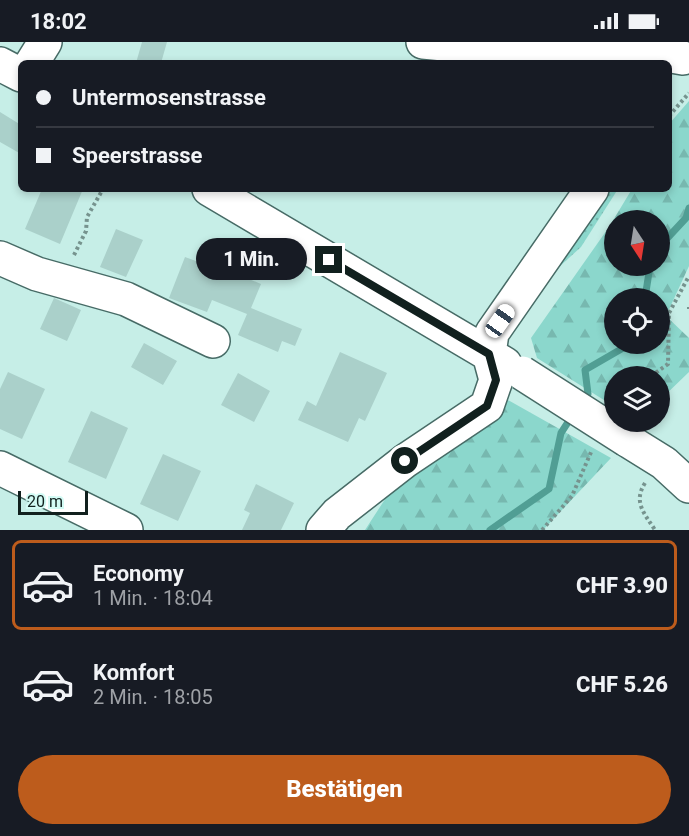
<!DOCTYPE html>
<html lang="de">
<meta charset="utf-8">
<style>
body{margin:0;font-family:Roboto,sans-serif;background:#20242c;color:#f1f3f6;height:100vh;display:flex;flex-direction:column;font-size:22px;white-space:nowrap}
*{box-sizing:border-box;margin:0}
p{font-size:20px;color:#9ea1a6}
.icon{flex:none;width:33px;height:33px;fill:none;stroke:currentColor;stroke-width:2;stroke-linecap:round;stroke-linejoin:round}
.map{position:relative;height:488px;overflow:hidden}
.details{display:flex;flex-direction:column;background:#171b24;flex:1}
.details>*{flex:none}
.banner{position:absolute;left:18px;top:18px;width:654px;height:132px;border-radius:9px;box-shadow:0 3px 9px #0003;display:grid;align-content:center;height:132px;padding:0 18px;background:#171b24}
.needle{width:39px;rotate:168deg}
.controls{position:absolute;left:604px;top:168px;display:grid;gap:12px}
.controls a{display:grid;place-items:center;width:66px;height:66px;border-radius:50%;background:#171b24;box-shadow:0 3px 9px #0003;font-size:30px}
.scale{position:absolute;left:18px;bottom:15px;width:70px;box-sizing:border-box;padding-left:6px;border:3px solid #11201e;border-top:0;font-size:16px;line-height:21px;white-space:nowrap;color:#11201e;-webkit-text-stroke:4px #d3fbf5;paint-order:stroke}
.end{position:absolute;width:27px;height:27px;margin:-14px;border:8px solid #11201e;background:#fff;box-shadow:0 0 0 3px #fff}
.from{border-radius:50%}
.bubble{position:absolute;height:42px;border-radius:21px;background:#171b24;box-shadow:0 3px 9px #0003;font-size:20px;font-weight:800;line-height:42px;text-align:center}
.car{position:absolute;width:18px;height:36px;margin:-18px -9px;border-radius:8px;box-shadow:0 0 4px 2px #0007;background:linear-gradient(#fff 24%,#345 0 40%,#fff 0 76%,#345 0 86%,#fff 0)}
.banner b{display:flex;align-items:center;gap:21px;height:57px;font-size:22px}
.banner b+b{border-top:2px solid #363941}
.banner i{width:15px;height:15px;background:#f1f3f6}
ul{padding:10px 0 0;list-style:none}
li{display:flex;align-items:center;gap:18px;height:90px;margin:0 12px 9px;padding:0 6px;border:3px solid transparent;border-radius:9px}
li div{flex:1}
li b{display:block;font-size:22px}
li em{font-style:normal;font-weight:800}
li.active{border-color:#bd5c1c}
li>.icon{width:54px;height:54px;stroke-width:1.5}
.primary-button{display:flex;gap:12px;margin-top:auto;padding:12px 18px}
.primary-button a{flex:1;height:69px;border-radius:36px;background:#bd5c1c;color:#fff;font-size:24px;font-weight:800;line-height:69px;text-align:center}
.status{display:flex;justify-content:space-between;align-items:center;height:42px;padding:0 30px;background:#171b24;direction:ltr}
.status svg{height:16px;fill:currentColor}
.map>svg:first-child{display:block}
.grass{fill:url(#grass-dots)}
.forest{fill:url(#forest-firs);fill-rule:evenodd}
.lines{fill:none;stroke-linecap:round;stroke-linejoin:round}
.stream{stroke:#519e94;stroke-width:7}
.building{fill:#aad0ca}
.minor-casing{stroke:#476b66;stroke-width:36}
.path{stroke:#76938e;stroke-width:4;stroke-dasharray:3 3;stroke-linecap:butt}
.minor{stroke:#fff;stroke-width:33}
.minor-bridge-casing{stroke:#476b66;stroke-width:36;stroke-linecap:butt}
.minor-bridge{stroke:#fff;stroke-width:33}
.route{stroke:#11201e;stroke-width:8}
</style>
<div class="status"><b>18:02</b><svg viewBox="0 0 49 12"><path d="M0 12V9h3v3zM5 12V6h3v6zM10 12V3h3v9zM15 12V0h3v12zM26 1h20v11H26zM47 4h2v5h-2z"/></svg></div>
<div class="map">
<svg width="689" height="488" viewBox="0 0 689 488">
<defs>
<pattern id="grass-dots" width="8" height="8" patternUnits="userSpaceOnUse" patternTransform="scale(1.5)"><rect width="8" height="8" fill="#8bd7cc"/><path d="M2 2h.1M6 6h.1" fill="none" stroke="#77b8af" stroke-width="1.8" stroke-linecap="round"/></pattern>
<pattern id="forest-firs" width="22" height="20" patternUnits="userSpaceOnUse" patternTransform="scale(1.5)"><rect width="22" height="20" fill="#8bd7cc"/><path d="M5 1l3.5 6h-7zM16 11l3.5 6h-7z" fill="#77b8af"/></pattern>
</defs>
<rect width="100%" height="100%" fill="#c6eee7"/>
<path class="grass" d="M602,147H618L581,205L548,235Z"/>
<path class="forest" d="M689,59V224L666,274L689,296V330L660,358V334H615V365L537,316L531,296L609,185L632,147H669V82ZM615,178H660V224H615ZM615,256H660V302H615Z
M506,357L611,416L543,488H365L391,448Z"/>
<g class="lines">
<path class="stream" d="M660,204L686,176L689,166
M645,256L650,224
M582,360L588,352L585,328L630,302
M490,488L549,447L561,391L572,374"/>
</g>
<path class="building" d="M142,0H167L161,21H136Z
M0,70L21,83V112L0,100Z
M42,147H83L60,202L25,187Z
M116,187L143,198L126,235L100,225Z
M185,215L215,226L216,223L261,242L251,266L302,287L295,304L282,299L278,310L238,293L247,272L212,258L207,270L169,256Z
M54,256L81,268L67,299L40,287Z
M144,301L177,319L163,343L131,325Z
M340,310L387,331L365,379L359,376L348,400L298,378L307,359L316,364Z
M8,330L45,347L22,397L0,387V347Z
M238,331L270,349L254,380L221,363Z
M91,369L128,386L106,437L68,420Z
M163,412L201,429L178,479L140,462Z
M256,442L294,461L281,488H242L250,471L244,468Z"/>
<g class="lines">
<defs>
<path id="minor" d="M423,0L515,9L636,8L683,16
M32,21L45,0
M0,22L21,33
M209,147L505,322
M0,216L37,232L126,257L213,299
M627,398L664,421L689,444
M0,426L126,488
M323,488L337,472L405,419L487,364L496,338L489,312L492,291L592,147"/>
</defs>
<use href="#minor" class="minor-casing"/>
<path class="path" d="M669,74L689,51
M74,213L86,189L87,175L103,147
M689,265V267
M651,334L668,322L669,271L689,234
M645,441C633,460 644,471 655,488
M542,488L572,454L592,408"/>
<use href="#minor" class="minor"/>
<defs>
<path id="minor-bridge" d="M522,331L627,398"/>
</defs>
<use href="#minor-bridge" class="minor-bridge-casing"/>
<use href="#minor-bridge" class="minor-bridge"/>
</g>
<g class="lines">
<path class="route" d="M329,218L489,312L496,338L487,364L405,419"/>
</g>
</svg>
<div class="controls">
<a><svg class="needle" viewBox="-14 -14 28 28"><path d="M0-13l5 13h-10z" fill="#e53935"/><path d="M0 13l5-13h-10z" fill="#9ea1a6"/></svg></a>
<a><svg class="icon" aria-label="locate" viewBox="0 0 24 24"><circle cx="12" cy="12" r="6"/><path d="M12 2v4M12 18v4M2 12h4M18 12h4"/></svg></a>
<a><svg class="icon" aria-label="layers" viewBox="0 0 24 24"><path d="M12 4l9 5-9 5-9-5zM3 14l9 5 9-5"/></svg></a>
</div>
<div class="scale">20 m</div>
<i class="end from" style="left:405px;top:419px"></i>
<i class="end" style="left:329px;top:218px"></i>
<div class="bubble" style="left:196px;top:196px;width:111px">1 Min.</div>
<i class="car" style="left:500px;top:279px;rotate:35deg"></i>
<div class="banner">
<b><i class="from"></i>Untermosenstrasse</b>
<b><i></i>Speerstrasse</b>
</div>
</div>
<section class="details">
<ul>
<li class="active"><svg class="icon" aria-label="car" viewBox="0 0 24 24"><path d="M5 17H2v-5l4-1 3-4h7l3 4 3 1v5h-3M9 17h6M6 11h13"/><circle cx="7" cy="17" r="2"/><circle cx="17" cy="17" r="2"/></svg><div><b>Economy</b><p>1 Min. · 18:04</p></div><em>CHF 3.90</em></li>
<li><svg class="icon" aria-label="car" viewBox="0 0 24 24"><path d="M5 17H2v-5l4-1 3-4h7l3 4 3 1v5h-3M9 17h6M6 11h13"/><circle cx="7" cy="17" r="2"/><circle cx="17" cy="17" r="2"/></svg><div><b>Komfort</b><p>2 Min. · 18:05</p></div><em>CHF 5.26</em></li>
</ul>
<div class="primary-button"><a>Bestätigen</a></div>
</section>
